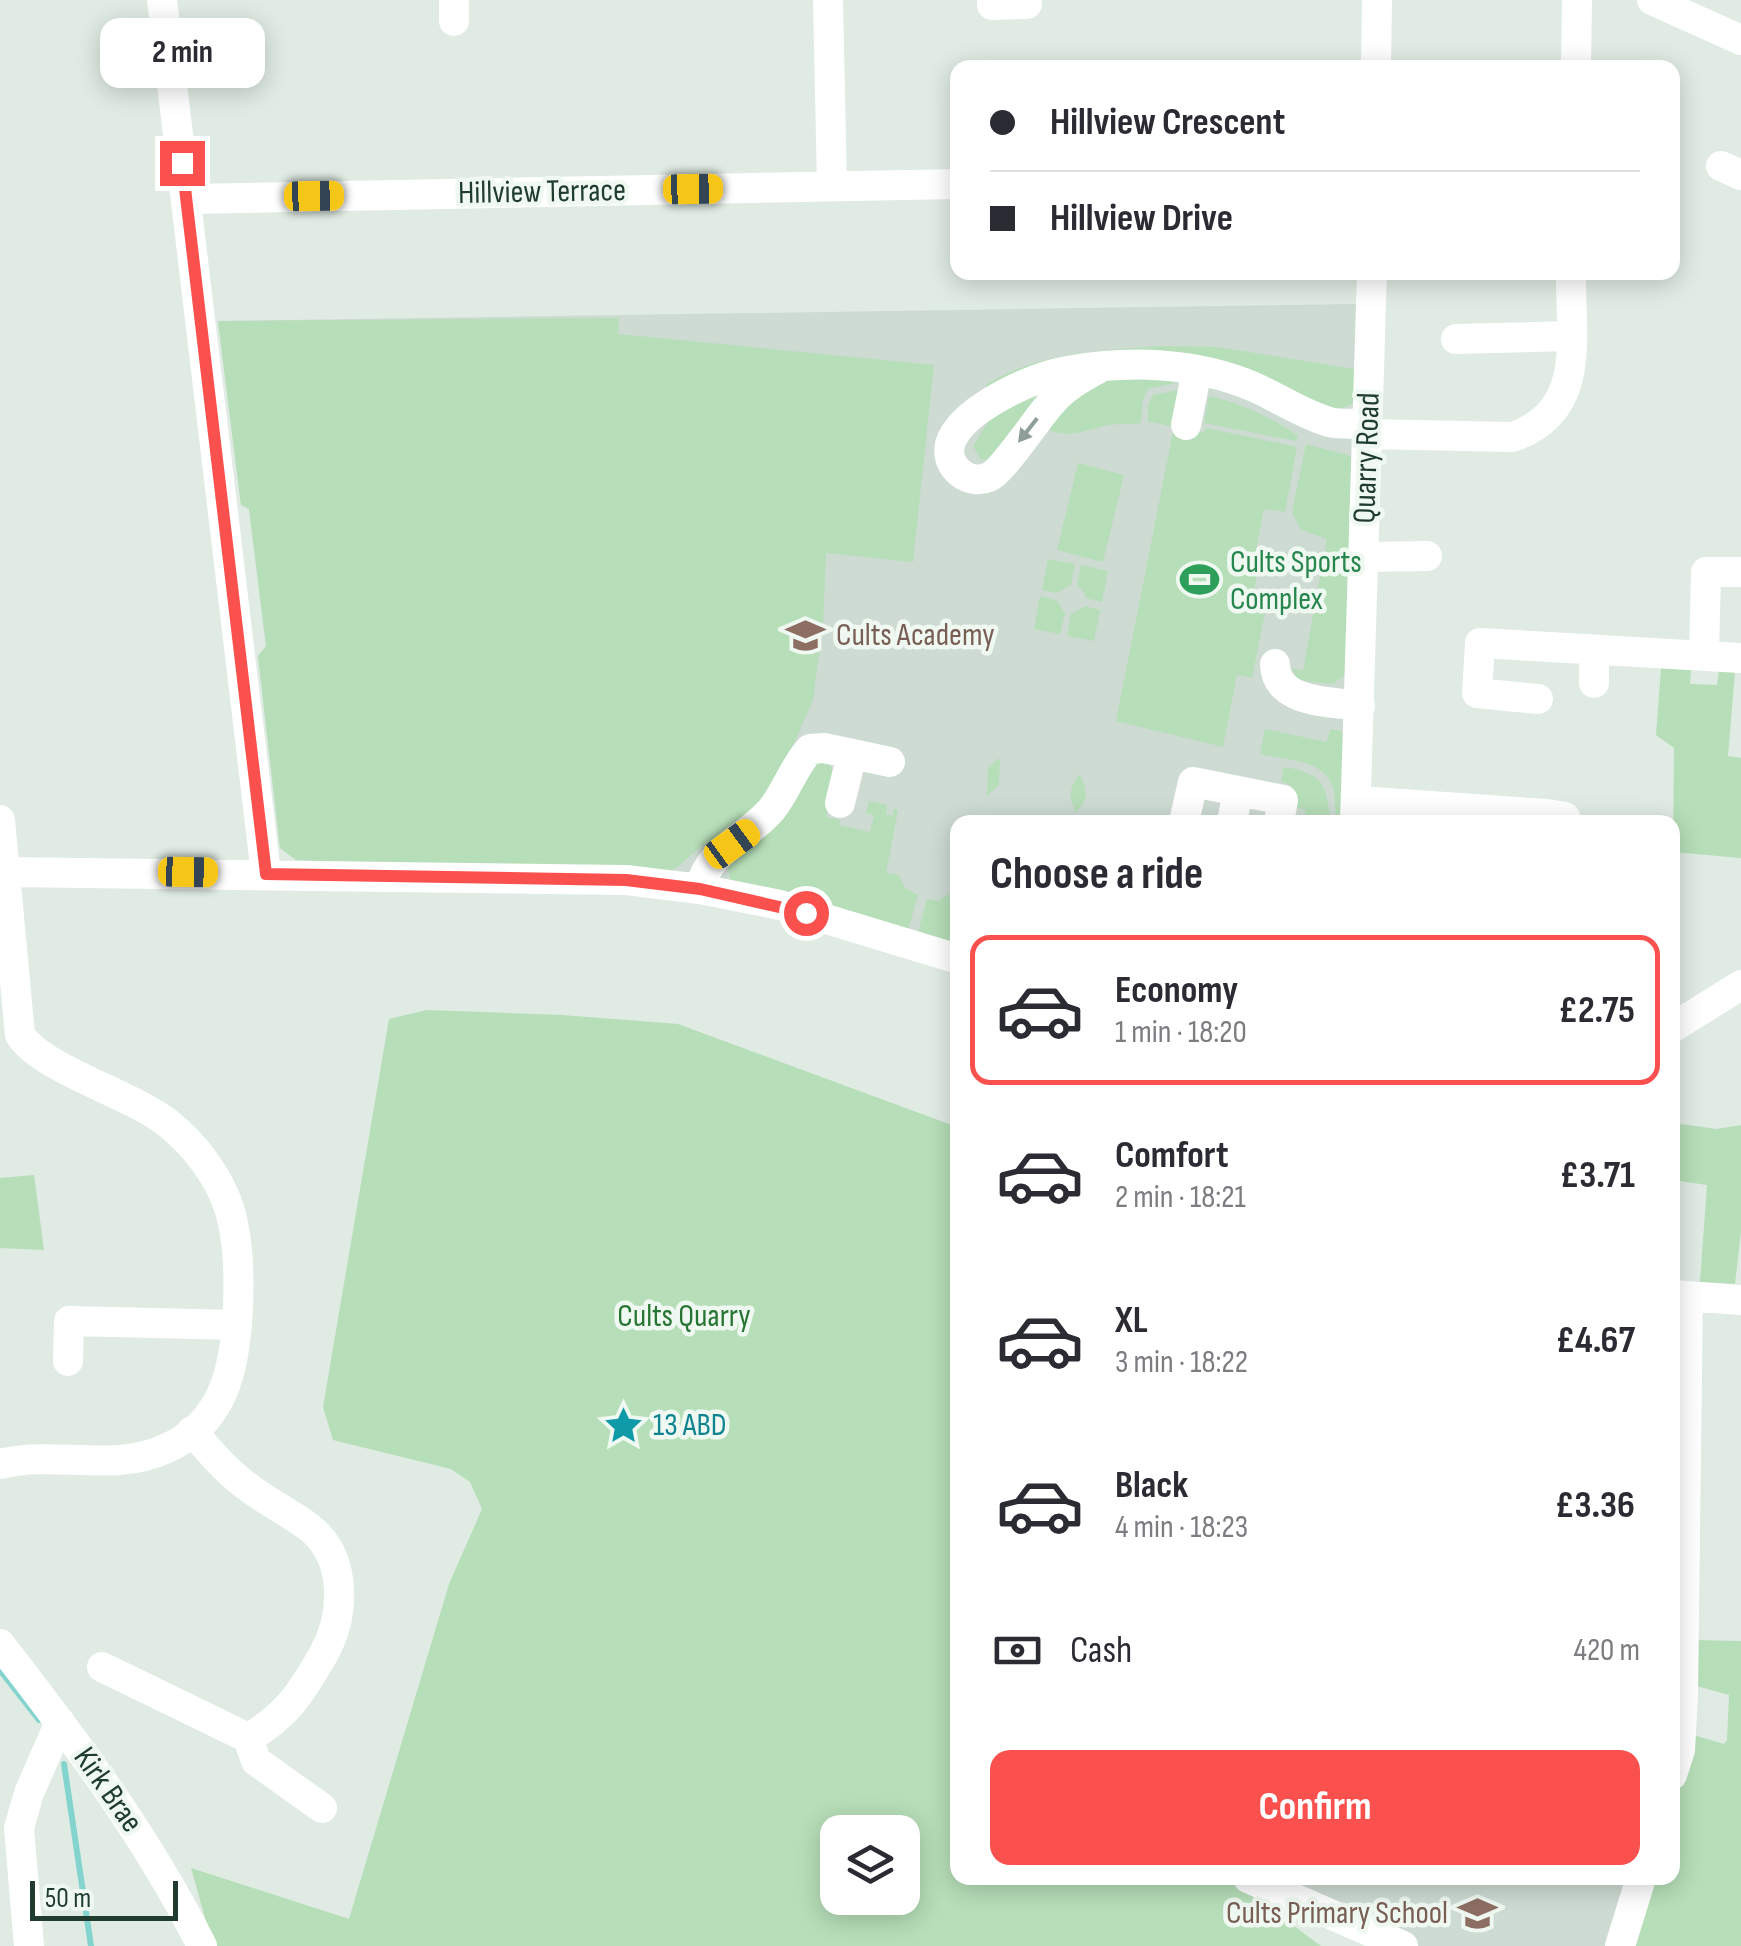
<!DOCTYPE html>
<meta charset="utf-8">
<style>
body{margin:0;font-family:"Sofia Sans Condensed",sans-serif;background:#f2f2f3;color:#2b2b33;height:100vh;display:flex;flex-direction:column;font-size:38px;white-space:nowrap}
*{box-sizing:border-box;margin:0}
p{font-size:32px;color:#7c7c81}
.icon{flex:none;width:55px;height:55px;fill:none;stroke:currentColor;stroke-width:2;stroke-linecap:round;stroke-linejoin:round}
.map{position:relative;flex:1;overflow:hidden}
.drawer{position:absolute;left:950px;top:815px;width:730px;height:1070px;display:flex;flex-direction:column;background:#fff;border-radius:20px;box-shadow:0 5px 25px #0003}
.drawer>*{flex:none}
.guide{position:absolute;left:950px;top:60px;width:730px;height:220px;border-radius:20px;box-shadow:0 5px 25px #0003;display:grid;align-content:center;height:220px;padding:0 40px;background:#fff}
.fabs{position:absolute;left:820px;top:1815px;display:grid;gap:20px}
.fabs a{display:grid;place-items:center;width:100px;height:100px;border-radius:20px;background:#fff;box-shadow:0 5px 25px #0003;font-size:50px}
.scale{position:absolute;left:30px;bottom:25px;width:148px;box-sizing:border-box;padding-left:10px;border:5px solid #1f3c2e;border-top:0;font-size:28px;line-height:35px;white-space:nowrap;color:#1f3c2e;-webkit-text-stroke:8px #f0f8f2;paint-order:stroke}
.end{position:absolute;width:45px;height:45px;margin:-22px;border:12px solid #fa514f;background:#fff;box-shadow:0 0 0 5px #fff}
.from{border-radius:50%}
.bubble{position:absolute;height:70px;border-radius:20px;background:#fff;box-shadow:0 5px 25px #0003;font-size:32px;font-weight:700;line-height:70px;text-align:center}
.car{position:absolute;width:30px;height:60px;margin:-30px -15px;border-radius:12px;box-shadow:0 0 8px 2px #0007;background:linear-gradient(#f5c518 24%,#345 0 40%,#f5c518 0 76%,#345 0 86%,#f5c518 0)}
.guide b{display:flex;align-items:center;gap:35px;height:95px;font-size:38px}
.guide b+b{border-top:2px solid #e1e1e2}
.guide i{width:25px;height:25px;background:#2b2b33}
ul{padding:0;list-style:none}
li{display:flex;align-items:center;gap:30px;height:150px;margin:0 20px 15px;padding:0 20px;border:5px solid transparent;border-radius:20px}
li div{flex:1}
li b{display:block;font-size:38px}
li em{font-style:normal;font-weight:700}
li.current{border-color:#fa514f}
li>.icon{width:90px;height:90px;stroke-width:1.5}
h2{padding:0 40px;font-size:45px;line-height:120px}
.pay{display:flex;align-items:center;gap:25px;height:110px;padding:0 40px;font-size:38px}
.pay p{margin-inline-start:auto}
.primary-button{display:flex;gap:20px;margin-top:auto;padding:20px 40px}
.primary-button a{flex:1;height:115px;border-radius:20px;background:#fa514f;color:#fff;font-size:40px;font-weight:700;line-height:115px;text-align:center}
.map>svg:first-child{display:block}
.built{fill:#cddbd2}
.green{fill:#b6deb8;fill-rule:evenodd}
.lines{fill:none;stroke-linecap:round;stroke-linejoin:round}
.stream{stroke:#83d4ce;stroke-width:6}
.minor{stroke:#fff;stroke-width:30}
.oneway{fill:#8f9e96}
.route{stroke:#fa514f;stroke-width:12}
.labels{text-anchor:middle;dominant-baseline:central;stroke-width:9;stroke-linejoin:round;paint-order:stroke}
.street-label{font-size:32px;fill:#1f3c2e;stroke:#f0f8f2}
.leisure-label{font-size:32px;fill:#27864d;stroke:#f0f8f2;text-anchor:start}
.education-label{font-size:32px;fill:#785e54;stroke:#f0f8f2;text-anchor:start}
.park-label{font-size:32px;fill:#277533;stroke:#f0f8f2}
.culture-label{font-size:32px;fill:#0d838f;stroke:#f0f8f2;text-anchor:start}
</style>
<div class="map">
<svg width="1741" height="1946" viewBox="0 0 1741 1946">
<rect width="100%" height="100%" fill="#dfebe3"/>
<path class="built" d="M1359,304L1340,822H958L957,946L671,872L296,860L280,848L258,656L266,646L249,509L241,505L218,321Z
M1248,1878H1641L1620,1946H1403Z"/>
<path class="green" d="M619,318L618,334L934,365L913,562L826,553L823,625L813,700L795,741L766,794L742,821L720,837L704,844L671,872L296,860L280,848L258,656L266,646L249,509L241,505L218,321Z
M1160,346L1217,347L1354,369L1355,402L1338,410L1327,409L1225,366L986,392V385C1038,352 1100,351 1160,346Z
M1173,377L1179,382L1148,389L1142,402L1141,423C1129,425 1120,423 1109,425C1086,430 1067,440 1045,428L1057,410L1099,380Z
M1035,387L1044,394L987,460L980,459L973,446L988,422Z
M1183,389L1177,426L1204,432L1206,428L1297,447L1285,512L1264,509L1256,549L1262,551L1250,609L1265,612L1252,678L1237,675L1223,747L1116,721L1174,427L1148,421V405L1153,395Z
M1209,396C1240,403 1271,417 1298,436L1296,441L1204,423Z
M1306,444L1354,457L1346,674L1333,684L1298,680L1292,669L1303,670L1327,539L1301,530L1292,513Z
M1078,463L1124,475L1103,562L1057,550Z
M1048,559L1075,564L1071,585L1057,593L1042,590Z
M1081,565L1108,571L1102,602L1086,598L1082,589L1077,586Z
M1040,596L1056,600L1065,613L1060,634L1034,629Z
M1085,606L1100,610L1094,641L1067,636L1071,614Z
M1661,668L1691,670L1690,684L1717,685L1719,671L1735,672L1728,756L1741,758V858L1673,852L1674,748L1656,735Z
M1265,729L1326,742L1331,729L1341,731L1344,736L1340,822C1333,812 1336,803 1334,791C1327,759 1287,760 1260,754Z
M1000,758L999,785L987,796L988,767Z
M828,760L835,775L826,817L840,820L839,825L870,832L874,815L866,813L869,801L887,805L886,814L893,816L894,808L898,811L886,873L899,875L905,888L918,895L908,931L731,881L727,865L808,763Z
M1284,767C1325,774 1325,784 1331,822H1303L1306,810L1290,806L1293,787L1281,781Z
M1080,774C1087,789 1089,801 1076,812C1068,797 1069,787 1080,774Z
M954,891L957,892V946L918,933L927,899L938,901Z
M427,1010L562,1015L678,1024L957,1127L958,1878H1229L1321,1946H213L191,1868L349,1919L449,1584L482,1509L470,1482L451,1469L333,1440L323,1407L389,1019ZM838,1832H902V1898H838Z
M1673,1123L1717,1129L1741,1125V1231L1735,1284L1700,1282L1707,1185L1673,1180Z
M34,1175L44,1250L0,1248V1178Z
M1690,1640L1741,1641V1946H1631L1650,1878H1672L1673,1797L1690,1734L1724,1744L1727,1740L1729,1695L1690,1684Z"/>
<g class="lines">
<path class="stream" d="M0,1670L39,1720
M64,1764L91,1946"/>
<path class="minor" d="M162,0L266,874
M828,0L832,186
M992,0V5L1027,4
M1652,0L1741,40
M454,21V0
M1376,68L1377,0
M1576,68L1577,0
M1721,166L1741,175
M187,199L958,184
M1456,339L1570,336
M1101,367C1084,377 1065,386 1052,402C1038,417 1003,471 989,477C965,487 941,462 952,439C967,407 1033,377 1067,371C1128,360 1196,362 1254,387C1279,398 1302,414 1329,422C1341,425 1355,423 1367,424
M1186,425L1197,370
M1367,434L1513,437C1588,410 1570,338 1571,272
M1364,557L1427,556
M1704,655L1706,572H1741
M1275,664C1276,704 1330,701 1360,706
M1594,683V651
M1538,699L1477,693L1480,643L1741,658
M1358,801L1547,814L1565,817V822
M840,803L852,754
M0,820L20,1035
M1184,822L1193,782L1283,800L1279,822
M1232,822L1238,791
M1355,822L1372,272
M4,872L626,880L700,889L780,905L958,959
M700,889C707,850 749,837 772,809C787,790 794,766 810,749L824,748L890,762
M1672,1028L1741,985
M1672,1295L1741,1300
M68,1361L69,1321L237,1325
M192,1431C211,1453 229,1474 252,1490C271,1504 292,1514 310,1528C348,1559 345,1616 323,1655C301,1693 287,1716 248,1738
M0,1464C55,1450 112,1473 165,1449C225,1423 235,1367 238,1309C239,1276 239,1243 230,1211C220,1178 196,1146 169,1124C130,1093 43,1070 20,1035
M0,1644C75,1741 147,1836 202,1946
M102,1667L248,1738L256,1761L322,1808
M1672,1775L1680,1750L1683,1696L1688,1296
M1248,1878L1403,1946
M29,1946L19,1828L29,1793L60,1722
M1620,1946L1641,1878"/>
</g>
<defs><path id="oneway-solid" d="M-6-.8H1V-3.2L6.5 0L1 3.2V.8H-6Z" transform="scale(2.5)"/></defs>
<use class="oneway" href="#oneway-solid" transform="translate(1028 430) rotate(128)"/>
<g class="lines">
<path class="route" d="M182,163L266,874L626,880L700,889L806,913"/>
</g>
<defs>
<symbol id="stadium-bare" viewBox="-9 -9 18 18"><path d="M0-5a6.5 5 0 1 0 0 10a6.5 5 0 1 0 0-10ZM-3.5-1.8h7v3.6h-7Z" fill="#2e9e5b" stroke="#f0f8f2" stroke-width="2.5" paint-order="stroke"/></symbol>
<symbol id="school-bare" viewBox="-9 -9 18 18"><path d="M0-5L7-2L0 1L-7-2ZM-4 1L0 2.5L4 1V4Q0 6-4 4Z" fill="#8d6e63" stroke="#f0f8f2" stroke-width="2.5" paint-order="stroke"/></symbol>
<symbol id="sight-bare" viewBox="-9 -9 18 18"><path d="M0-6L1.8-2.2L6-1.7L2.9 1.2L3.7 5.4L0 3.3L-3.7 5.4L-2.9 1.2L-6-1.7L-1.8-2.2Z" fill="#0f9aa8" stroke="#f0f8f2" stroke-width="2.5" paint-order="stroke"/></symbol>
</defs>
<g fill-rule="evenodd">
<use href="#stadium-bare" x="1172" y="552" width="55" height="55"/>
<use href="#school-bare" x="778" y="608" width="55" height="55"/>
<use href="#sight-bare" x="596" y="1398" width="55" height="55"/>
<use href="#school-bare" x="1450" y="1886" width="55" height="55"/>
</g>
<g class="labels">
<g class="street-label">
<text transform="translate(542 192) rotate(-1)">Hillview Terrace</text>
<text transform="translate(1367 458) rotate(-88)">Quarry Road</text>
<text transform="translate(108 1790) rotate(55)">Kirk Brae</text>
</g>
<g class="leisure-label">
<text x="1230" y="562">Cults Sports<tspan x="1230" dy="37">Complex</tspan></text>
</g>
<g class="education-label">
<text x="836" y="635">Cults Academy</text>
<text x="1448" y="1913" text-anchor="end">Cults Primary School</text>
</g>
<g class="park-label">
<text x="684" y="1316">Cults Quarry</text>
</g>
<g class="culture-label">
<text x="653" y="1425">13 ABD</text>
</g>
</g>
</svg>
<div class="fabs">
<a><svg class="icon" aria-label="layers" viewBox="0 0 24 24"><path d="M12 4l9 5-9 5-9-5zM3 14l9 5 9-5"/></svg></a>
</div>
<div class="scale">50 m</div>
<i class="end from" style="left:806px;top:913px"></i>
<i class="end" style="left:182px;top:163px"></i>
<div class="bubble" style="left:100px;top:18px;width:165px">2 min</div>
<i class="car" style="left:693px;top:189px;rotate:89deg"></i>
<i class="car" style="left:314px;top:196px;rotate:89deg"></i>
<i class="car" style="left:732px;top:844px;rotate:54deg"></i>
<i class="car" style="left:188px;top:872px;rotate:91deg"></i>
<div class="guide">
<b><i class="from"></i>Hillview Crescent</b>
<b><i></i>Hillview Drive</b>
</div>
<section class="drawer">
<h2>Choose a ride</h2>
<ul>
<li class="current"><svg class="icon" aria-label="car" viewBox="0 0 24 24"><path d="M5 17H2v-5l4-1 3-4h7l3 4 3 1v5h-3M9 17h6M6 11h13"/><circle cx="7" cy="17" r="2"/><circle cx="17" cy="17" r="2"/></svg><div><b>Economy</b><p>1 min · 18:20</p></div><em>£2.75</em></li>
<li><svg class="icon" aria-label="car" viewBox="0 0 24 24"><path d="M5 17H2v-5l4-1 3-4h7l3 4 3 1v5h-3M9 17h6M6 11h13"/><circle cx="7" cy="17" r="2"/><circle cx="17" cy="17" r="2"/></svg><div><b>Comfort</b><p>2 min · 18:21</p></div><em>£3.71</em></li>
<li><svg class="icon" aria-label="car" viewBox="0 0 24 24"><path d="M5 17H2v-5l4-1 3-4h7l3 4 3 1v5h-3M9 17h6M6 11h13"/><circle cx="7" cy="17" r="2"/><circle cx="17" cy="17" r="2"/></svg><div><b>XL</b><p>3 min · 18:22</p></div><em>£4.67</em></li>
<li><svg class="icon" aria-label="car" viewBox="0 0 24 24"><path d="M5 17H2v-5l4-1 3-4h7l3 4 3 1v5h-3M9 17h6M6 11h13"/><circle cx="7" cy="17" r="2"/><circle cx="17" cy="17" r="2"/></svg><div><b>Black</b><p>4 min · 18:23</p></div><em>£3.36</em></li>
</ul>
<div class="pay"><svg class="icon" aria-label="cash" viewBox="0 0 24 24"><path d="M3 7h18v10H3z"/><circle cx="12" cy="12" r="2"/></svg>Cash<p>420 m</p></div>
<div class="primary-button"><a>Confirm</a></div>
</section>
</div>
